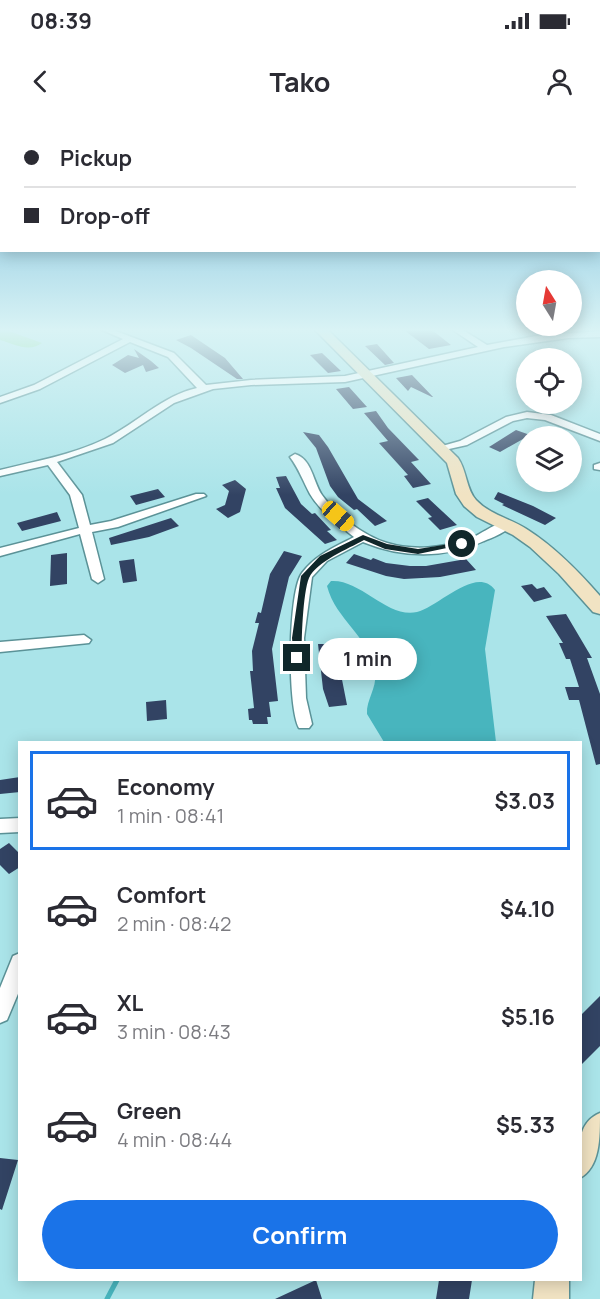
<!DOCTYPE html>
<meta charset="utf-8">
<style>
body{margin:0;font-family:Manrope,sans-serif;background:#f7f7f7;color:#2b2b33;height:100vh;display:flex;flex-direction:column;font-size:22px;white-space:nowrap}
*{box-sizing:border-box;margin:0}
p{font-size:20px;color:#7c7c81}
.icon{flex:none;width:33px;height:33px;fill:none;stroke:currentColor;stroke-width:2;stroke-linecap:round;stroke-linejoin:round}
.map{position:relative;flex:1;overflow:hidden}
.side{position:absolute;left:18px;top:621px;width:564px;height:540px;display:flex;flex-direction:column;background:#fff;border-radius:0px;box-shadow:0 3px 15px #0003}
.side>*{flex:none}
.guide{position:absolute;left:0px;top:0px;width:600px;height:132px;box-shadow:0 3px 15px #0003;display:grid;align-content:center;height:132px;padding:0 24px;background:#fff}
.needle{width:39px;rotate:349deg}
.tools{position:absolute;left:516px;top:150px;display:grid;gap:12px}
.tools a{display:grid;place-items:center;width:66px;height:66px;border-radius:50%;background:#fff;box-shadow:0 3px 15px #0003;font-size:30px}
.end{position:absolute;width:27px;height:27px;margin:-14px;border:8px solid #10272a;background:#fff;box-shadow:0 0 0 3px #fff}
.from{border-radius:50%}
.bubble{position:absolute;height:42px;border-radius:21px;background:#fff;box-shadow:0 3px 15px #0003;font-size:20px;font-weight:700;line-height:42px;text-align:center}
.car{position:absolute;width:18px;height:36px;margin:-18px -9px;border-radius:8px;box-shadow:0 0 4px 2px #0007;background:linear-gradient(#f5c518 24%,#345 0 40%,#f5c518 0 76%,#345 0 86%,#f5c518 0)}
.guide b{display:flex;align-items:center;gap:21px;height:57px;font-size:22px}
.guide b+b{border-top:2px solid #e1e1e2}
.guide i{width:15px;height:15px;background:#2b2b33}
ul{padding:10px 0 0;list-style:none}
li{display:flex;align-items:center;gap:18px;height:99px;margin:0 12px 9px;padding:0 12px;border:3px solid transparent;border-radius:0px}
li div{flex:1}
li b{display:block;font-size:22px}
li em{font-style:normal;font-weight:700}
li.current{border-color:#1a73e8}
li>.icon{width:54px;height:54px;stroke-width:1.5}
.primary-button{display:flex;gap:12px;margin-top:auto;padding:12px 24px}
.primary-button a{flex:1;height:69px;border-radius:36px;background:#1a73e8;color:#fff;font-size:24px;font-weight:700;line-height:69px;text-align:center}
.status{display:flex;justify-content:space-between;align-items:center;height:42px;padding:0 30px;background:#fff;direction:ltr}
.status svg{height:16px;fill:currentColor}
header{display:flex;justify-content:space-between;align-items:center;height:78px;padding:0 24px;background:#fff;font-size:27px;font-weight:700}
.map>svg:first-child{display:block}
.green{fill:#7ada76}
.water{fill:#48b5be}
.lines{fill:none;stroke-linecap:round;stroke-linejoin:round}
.stream{stroke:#48b5be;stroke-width:5}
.building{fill:#324363}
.street-casing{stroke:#5b9297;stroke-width:3}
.secondary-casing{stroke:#5b9297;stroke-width:3}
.street{fill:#fff;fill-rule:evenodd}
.secondary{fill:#f1e3c3;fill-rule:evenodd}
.route{fill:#10272a}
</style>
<div class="status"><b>08:39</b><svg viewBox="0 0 49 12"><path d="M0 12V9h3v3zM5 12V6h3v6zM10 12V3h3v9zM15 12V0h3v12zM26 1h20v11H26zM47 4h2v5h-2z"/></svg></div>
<header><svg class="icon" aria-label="back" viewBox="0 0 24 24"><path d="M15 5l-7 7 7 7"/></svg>Tako<svg class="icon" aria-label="person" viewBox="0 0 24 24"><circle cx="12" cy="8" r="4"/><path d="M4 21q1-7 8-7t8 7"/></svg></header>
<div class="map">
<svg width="600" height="1179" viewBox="0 0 600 1179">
<rect width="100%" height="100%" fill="#aae4e9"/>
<path class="green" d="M0,210H6L42,223C29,233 14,224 0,220Z"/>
<path class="water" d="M331,461C361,459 388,499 417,492C439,487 476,445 495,470L485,529L496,622H384L367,594C366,580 377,568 375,554C369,514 336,501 327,466Z"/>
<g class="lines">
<path class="stream" d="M107,1179L117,1160"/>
</g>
<path class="building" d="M404,210H432L451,225L429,229Z
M191,215L225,238L243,259H237L191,228L176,220Z
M377,224L394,243L385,245L365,226Z
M134,229L151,241L159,248L146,252L143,245L125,253L112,245L128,235L139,238Z
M322,233L341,251L328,253L310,235Z
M412,255L433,277H432L411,267L408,271L396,258Z
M349,267L367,287L353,289L336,269Z
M376,291L388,308L419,340L411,342L431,364L413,368L404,356L408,355L379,323L388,321L364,293Z
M516,310L530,315L500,332L489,327Z
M303,312L319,315L328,327L358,379L387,401L375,406L357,389L354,390L338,377L330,366L316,328Z
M286,356L301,384L312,394L315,393L331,410L327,411L337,420L325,424L285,388L276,368H280L276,357Z
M235,360L246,369L240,392L228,398L216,389L225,385L229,371L222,365Z
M158,369L165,377L136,385L130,376Z
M498,372L533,386L556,398L545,405L502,385L504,384L494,379Z
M428,378L457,405L440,410L428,398L432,397L416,381Z
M57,392L61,401L22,411L17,403Z
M171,398L179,406L149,417L111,425L109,418Z
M284,431L302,436L289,457L272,529L278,581L269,582L271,597H267L268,604H253L252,600H249L248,589L254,588L250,551H253L252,531L259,503H255L258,492L261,493L270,454Z
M67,433V464L50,466L51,435Z
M354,434L371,440L373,438L386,443L410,446H426L466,439L476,450L440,457L404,459L386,456L346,443Z
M134,439L137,461L123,463L119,441Z
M532,464L537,469L544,467L552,477L534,482L521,466Z
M566,494L592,538H587L600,574V644L596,645L579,580H569L565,567H579L570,539H566L559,523H563L546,496Z
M318,524H335L347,585L329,587L323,569Z
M166,580L167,599L147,601L146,582Z
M20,657V672L0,674V660Z
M9,723L20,734V747L9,754L0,745V729Z
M600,876V926L580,946V896Z
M0,1038L18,1040L2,1090L0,1089Z
M316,1160L322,1179H275Z
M439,1160H472L469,1179H436Z"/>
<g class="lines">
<defs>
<path id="street" d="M102,210H113L174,233L206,265L251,260L345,256L478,227L453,210H463L487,225L536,216L600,211V217L568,218L504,227L345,262L251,265L213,269L174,283L113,323L57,342L82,375L90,405L111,401L196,374H204L206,376L118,407L92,412L104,459L98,463L92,459L80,414L0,436V428L79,408L70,375L48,345L0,356V350C36,341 72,335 105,319C137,303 162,276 197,268L168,237L130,222L40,269L0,283V277L34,265L123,219Z
M527,292L551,295L600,314V321L545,300L527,298L513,301L467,325L440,331L435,328L460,321L506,297Z
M295,334C312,339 313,362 322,375C336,395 364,416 387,423C413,431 443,428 469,419C481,415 498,400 510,402L512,405C505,413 494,417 484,421C445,439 402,438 363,422L327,441L312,457L304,518L306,578L312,604L309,608H299C287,587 288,471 302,453C315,435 335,427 354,417C339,405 320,391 310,374C303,361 299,349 290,337Z
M600,343V350L594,349V345Z
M84,515L91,520L89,523L0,532V522Z
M20,698V712L0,713V699Z
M20,833V869L7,900L0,903V868L13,836Z"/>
<path id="secondary" d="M315,210H328L458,338C467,351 466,369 476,380C490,395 512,399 528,410C556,428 579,452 600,476V494L593,492L559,454L530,427L513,415L477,397L464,386L456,374L447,343Z
M600,993C600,1018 600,1047 580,1058C580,1033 574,1004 600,993Z
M535,1160H569V1179H533Z"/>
</defs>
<use href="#street" class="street-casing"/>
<use href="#secondary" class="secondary-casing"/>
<use href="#street" class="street"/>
<use href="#secondary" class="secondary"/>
</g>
<linearGradient id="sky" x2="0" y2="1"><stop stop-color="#68b4d7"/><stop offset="0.56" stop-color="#d9f3f5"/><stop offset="1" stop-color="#d9f3f5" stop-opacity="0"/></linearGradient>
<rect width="600" height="375" fill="url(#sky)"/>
<path class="route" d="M363,415L387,424L418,429L462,422L466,424L418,434L385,429L364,420C348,429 317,441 309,458C303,472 301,522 302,538L294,540L292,518L301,456L320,436Z"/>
</svg>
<div class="tools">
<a><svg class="needle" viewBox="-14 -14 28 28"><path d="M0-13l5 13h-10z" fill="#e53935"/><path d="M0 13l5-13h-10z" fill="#7c7c81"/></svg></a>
<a><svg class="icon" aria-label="locate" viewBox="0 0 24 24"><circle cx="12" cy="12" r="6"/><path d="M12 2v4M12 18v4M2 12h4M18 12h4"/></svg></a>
<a><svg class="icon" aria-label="layers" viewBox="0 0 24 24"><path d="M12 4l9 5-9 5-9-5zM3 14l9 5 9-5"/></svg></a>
</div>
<i class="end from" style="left:462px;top:424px"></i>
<i class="end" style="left:297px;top:538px"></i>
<div class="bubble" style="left:318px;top:518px;width:99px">1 min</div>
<i class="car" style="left:338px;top:396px;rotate:131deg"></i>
<div class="guide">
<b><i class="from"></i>Pickup</b>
<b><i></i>Drop-off</b>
</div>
<section class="side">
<ul>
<li class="current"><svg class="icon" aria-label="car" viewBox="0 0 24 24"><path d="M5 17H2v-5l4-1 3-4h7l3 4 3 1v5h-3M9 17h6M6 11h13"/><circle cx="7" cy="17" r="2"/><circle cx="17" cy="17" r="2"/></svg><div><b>Economy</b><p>1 min · 08:41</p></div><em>$3.03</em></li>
<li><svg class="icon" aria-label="car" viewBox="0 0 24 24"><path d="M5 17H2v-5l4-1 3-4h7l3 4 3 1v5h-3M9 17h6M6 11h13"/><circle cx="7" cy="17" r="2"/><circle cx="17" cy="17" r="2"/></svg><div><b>Comfort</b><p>2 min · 08:42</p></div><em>$4.10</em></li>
<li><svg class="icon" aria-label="car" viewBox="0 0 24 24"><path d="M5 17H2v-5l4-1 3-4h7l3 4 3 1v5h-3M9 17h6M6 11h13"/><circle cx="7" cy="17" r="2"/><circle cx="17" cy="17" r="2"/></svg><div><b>XL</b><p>3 min · 08:43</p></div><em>$5.16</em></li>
<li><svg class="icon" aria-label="car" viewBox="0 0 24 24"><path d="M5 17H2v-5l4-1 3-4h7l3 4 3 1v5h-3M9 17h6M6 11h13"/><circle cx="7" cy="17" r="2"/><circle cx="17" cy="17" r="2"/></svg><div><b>Green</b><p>4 min · 08:44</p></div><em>$5.33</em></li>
</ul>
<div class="primary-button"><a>Confirm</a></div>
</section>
</div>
